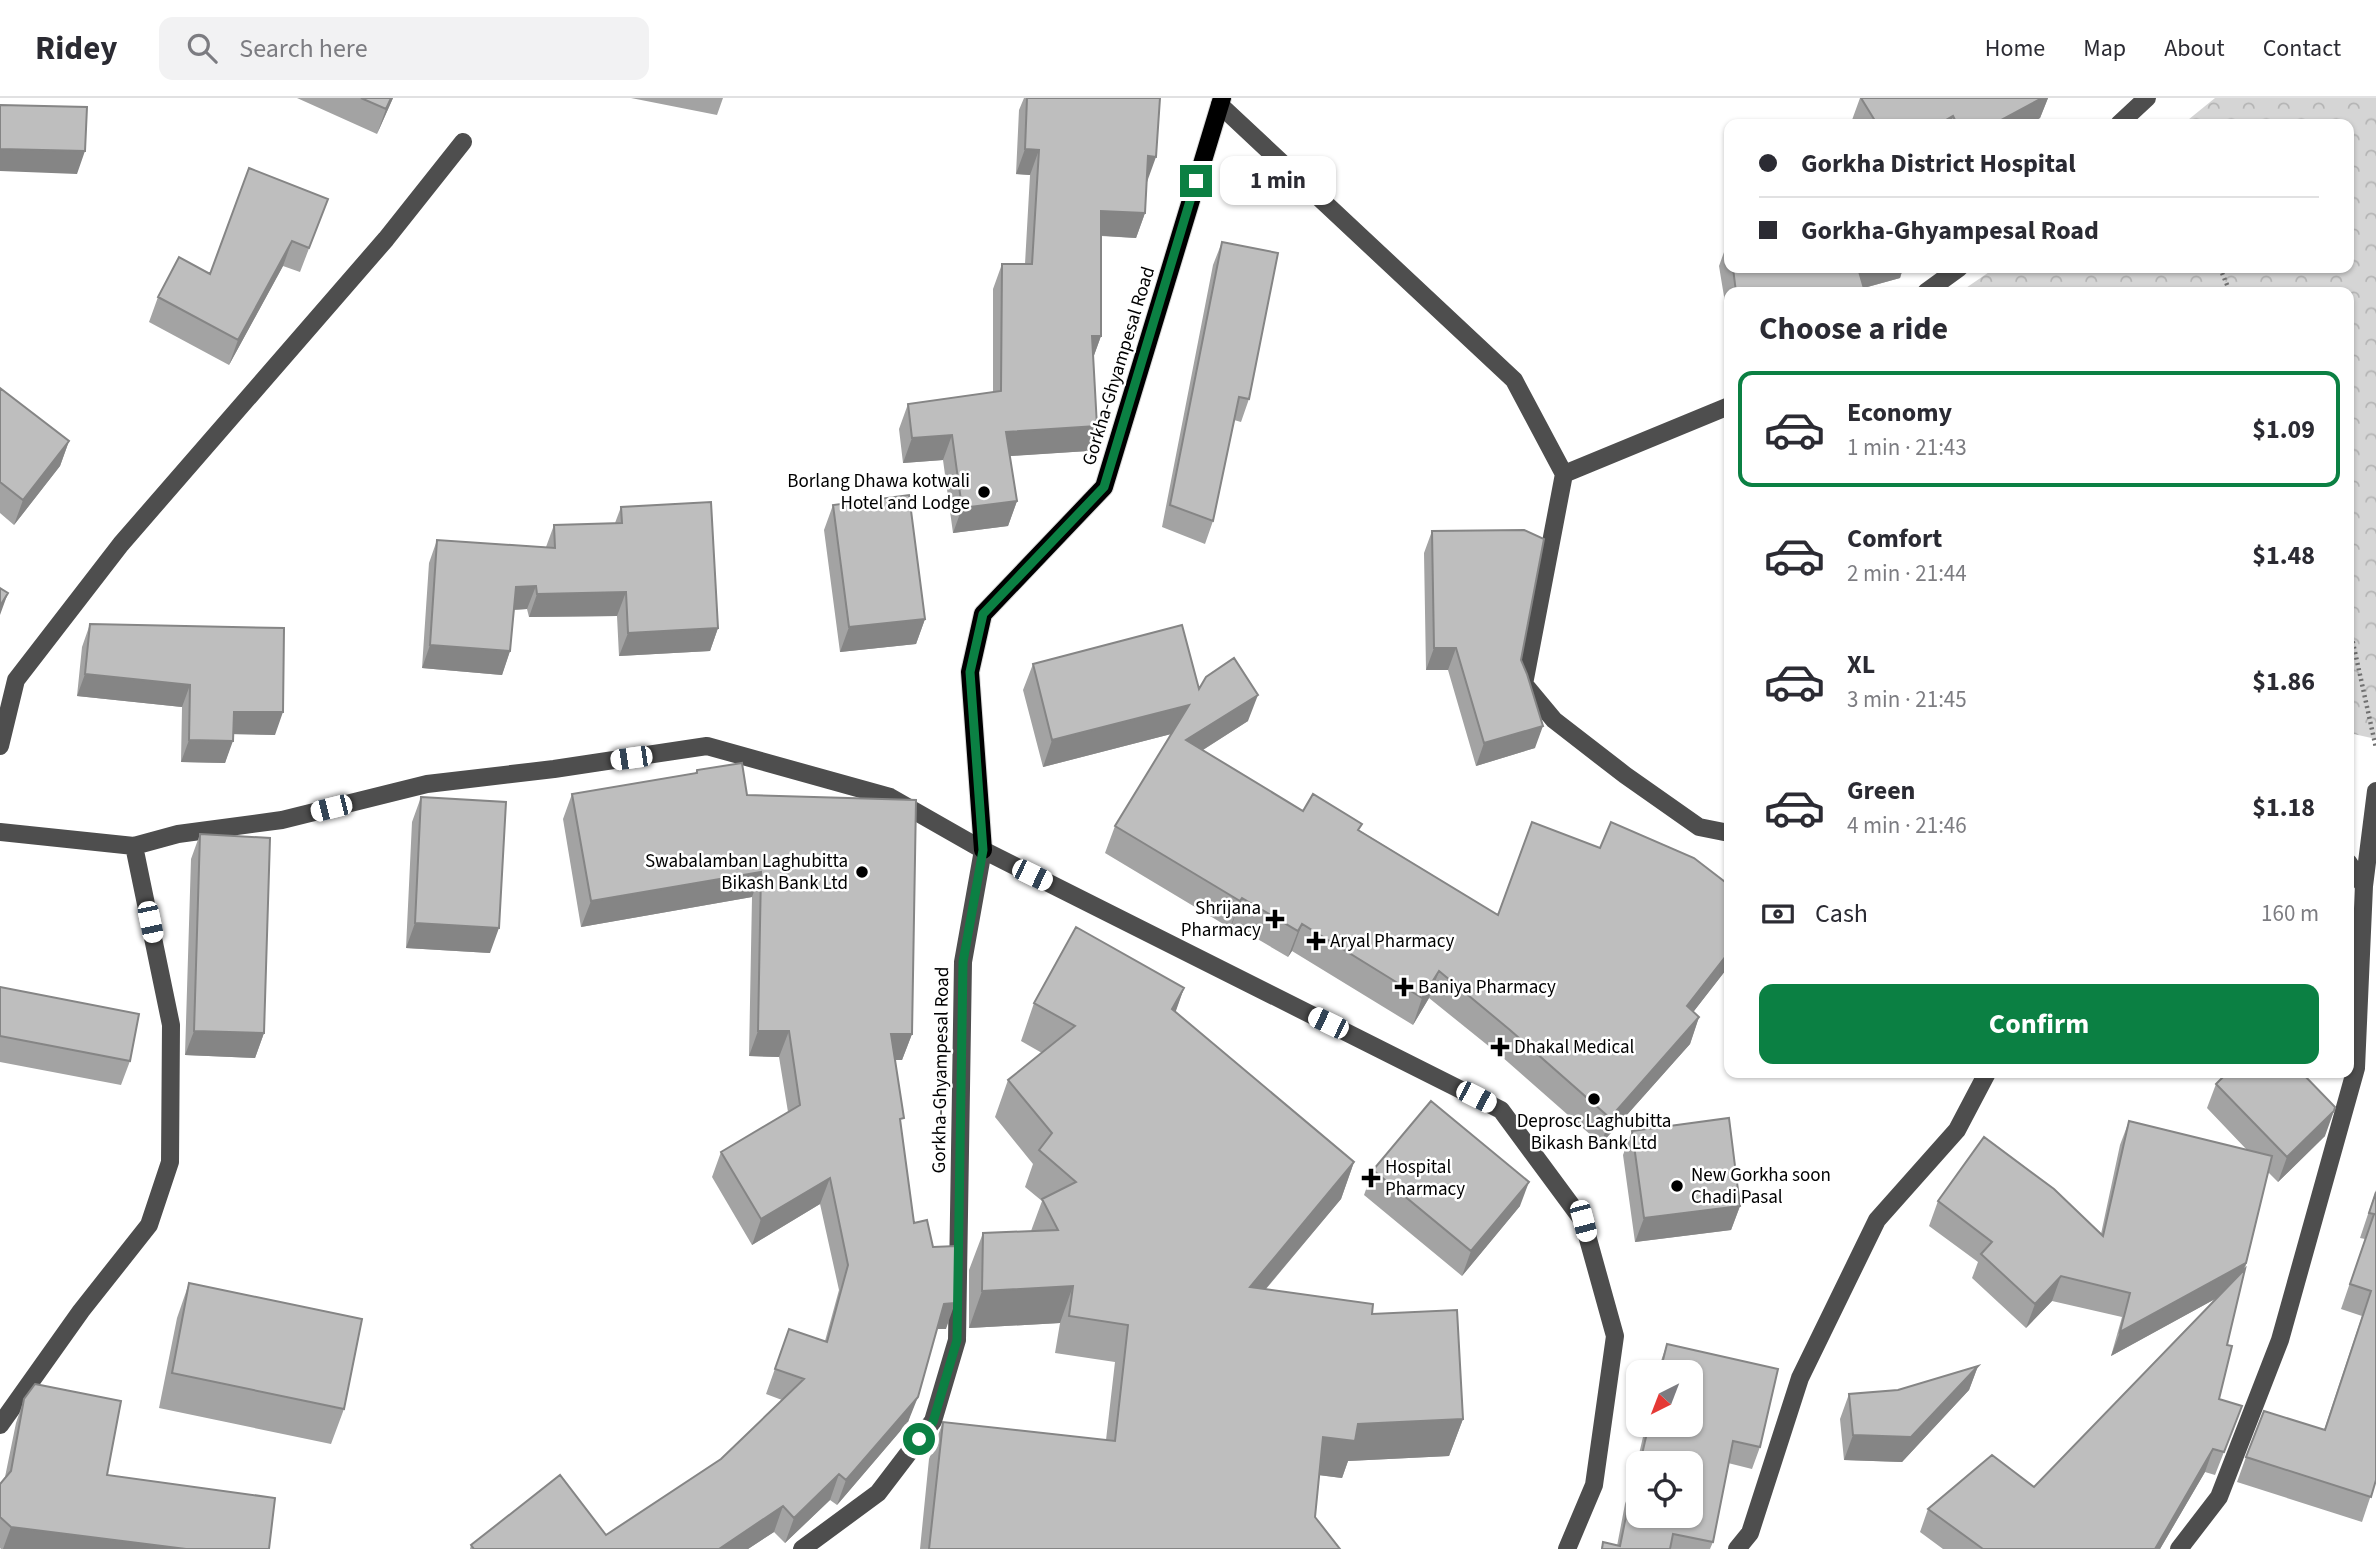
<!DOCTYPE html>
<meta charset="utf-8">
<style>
body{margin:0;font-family:"Source Sans 3",sans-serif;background:#f2f2f3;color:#2b2b33;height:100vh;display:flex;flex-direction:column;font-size:26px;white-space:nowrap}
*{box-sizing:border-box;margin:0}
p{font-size:23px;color:#7c7c81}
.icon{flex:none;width:38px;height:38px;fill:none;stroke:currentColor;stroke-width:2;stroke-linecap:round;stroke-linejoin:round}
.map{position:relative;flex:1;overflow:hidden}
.drawer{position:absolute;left:1724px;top:189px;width:630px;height:791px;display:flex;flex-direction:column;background:#fff;border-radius:14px;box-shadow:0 2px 5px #0004}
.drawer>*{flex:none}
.banner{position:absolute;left:1724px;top:21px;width:630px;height:154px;border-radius:14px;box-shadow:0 2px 5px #0004;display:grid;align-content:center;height:154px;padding:0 35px;background:#fff}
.needle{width:46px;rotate:222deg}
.buttons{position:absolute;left:1626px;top:1262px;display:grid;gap:14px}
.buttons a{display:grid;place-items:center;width:77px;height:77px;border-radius:14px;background:#fff;box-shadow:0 2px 5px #0004;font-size:35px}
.end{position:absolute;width:32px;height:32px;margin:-16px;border:9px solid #0b8043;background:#fff;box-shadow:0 0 0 4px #fff}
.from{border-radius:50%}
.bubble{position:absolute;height:49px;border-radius:14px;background:#fff;box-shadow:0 2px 5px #0004;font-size:23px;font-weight:700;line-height:49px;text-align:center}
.car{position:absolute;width:21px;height:42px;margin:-21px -10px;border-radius:9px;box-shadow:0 0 5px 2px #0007;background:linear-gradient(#fff 24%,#345 0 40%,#fff 0 76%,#345 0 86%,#fff 0)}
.banner b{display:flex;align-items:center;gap:24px;height:66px;font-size:26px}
.banner b+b{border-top:2px solid #e1e1e2}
.banner i{width:18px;height:18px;background:#2b2b33}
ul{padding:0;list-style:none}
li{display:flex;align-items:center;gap:21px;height:116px;margin:0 14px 10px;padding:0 21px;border:4px solid transparent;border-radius:14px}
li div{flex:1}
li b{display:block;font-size:26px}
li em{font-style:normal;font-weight:700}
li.selected{border-color:#0b8043}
li>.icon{width:63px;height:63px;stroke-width:1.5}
h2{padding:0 35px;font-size:32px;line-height:84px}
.pay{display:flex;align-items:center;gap:18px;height:77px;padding:0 35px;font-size:26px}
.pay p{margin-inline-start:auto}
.button{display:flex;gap:14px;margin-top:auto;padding:14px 35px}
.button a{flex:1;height:80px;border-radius:14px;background:#0b8043;color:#fff;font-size:28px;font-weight:700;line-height:80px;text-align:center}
header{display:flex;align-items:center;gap:42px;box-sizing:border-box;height:98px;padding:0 35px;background:#fff;border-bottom:2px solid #e1e1e2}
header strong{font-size:33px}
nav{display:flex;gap:38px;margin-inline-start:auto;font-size:24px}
.search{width:490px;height:63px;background:#f2f2f3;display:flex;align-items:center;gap:18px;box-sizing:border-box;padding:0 24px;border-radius:14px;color:#7c7c81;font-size:26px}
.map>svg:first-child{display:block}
.forest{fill:url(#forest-crowns)}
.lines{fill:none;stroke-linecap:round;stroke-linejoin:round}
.major-casing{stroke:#dbdbdb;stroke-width:20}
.path{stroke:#707070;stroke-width:4.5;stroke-dasharray:2 3.5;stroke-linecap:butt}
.minor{stroke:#4e4e4e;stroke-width:18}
.major{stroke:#000;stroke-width:18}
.wall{fill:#a3a3a3;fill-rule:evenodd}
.shaded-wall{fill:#858585}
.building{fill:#bebebe;stroke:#858585;stroke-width:2}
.route{stroke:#0b8043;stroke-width:9}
.poi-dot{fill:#000;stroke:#fff;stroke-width:2.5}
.labels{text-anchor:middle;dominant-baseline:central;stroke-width:5;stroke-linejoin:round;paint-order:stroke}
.street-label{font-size:19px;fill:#000;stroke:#fff}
.poi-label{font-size:19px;fill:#000;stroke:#fff;text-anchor:start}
</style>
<header>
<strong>Ridey</strong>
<div class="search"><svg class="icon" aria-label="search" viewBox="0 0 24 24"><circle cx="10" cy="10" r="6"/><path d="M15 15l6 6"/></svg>Search here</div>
<nav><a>Home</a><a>Map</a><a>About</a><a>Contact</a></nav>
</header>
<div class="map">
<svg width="2376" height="1451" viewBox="0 0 2376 1451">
<defs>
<pattern id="forest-crowns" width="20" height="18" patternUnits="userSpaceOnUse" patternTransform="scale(1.75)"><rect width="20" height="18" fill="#d5d5d5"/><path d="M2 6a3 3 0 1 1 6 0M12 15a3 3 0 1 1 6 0" fill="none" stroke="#b5b5b5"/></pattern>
</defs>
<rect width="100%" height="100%" fill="#fff"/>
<path class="forest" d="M2215,0H2376V641L2349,635L2348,194H1960L1995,170H2348V26H2183Z"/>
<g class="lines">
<defs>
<path id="major" d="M983,752L970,574L983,516L1104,389L1222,0"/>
</defs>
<use href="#major" class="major-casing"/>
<path class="path" d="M2220,170L2230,194
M2348,522L2376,650"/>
<path class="minor" d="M1220,7L1514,282L1564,376L1524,586L1554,622L1625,677L1699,729L1729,735
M2119,26L2147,0
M1926,194L1959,170
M1564,376L1729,308
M0,648L16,582L121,446L386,141L463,44
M0,734L134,748
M2348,764L2364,788
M0,1327L81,1213L149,1127L170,1064L171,927L134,748L178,736L282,722L427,686L554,671L707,648L890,699L983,752L1501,1012L1583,1123L1615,1238L1594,1387L1567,1451
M802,1451L878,1395L933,1323L957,1242L963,864L983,752
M1737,1451L1750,1435L1800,1280L1877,1122L1957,1032L1987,975
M2179,1451L2219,1399L2280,1242L2356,970L2364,788L2376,693"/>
<use href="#major" class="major"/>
</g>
<path class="wall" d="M297,0H393L377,36Z
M631,0H723L717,17Z
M1024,0H1160L1147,84L1145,115L1136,140L1101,138V238L1093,260L1088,353L1010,358L1017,403L1008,428L953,435L943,362L903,365L899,331L908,306L993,294V191L1002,166H1025L1030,77L1016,76L1019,12Z
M1860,0H2048L2040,20L2029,26H1855L1852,22Z
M328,101L300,174L283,168L229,267L149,224L158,199L210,176Z
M1728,143L1729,170H1903L1900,180L1864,190L1865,194H1729V229L1719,168Z
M1222,144L1249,301L1241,324L1234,322L1213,423L1205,446L1162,429L1213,167Z
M0,290L69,343L60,368L14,427L0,415Z
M833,407L925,521L916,546L840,554L824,432Z
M621,409L718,530L710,553L619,558L617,518L529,519L527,511L514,512L510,553L502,577L422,570L429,465L437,442L546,449L554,427L615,425Z
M1432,433L1521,562L1535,650L1476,668L1448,572H1426L1424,455Z
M90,526L275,637L234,636L225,665L181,664L182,609L77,598L82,549Z
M1033,566L1199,591L1248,623L1203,652L1303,713L1359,732L1498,817L1600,750L1729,787V868L1693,914L1699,919L1690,946L1601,1046L1501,958L1429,900L1413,927L1292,853L1288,859L1232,826L1230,830L1105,755L1115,728L1171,636L1043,669L1023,592Z
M697,672L747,697L912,936L902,962H895L901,1027L914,1125L946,1231H937L908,1324L837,1407L830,1402L785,1445L774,1434L748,1451H470L471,1447L606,1437L721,1361L782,1302L766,1296L789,1231L825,1243L839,1192L820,1106L752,1147L712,1079L721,1054L788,1014L779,959L749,958L752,799L581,829L563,721L572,696L695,675Z
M421,699L490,855L406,850L412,724Z
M200,736L264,935L255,960L185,957L191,761Z
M0,889L130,963L121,987L0,964Z
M1184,890L1175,914L1354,1064L1341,1101L1266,1191L1372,1216L1463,1321L1449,1358L1348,1363L1342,1380L1319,1377L1315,1419L1340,1451H920L929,1361L943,1324L1106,1342L1115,1264L1055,1255L1060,1225L969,1230V1172L983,1135L1031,1133L1042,1103L1025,1089L1033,1066L995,1019L1008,982L1042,955L1021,943L1034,905Z
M2216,986L2325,1038L2278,1084L2268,1074L2227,1247L2219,1301L2233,1331L2215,1377L2205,1374L2160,1451H1943L1920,1434L1928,1411L2034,1389L2215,1201L2111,1258L2122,1219L2052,1203L2026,1230L1972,1180L1978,1164L1929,1128L1938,1103L2101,1136L2120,1047L2129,1023L2247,1052L2207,1010Z
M1632,1033L1740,1108L1731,1132L1635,1144L1623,1057Z
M1373,1072L1520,1108L1462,1178L1364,1097Z
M2376,1092V1382L2362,1424L2237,1384L2246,1359L2324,1332L2362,1218L2341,1211L2365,1141L2360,1140Z
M189,1185L344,1311L331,1346L159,1310L177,1220Z
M1667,1246L1760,1349L1752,1371L1728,1365L1713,1444L1710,1451H1601L1603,1444L1617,1448L1625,1406L1632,1386L1646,1326H1690V1274H1657ZM1638,1365H1690L1638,1418Z
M1978,1268L1969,1292L1902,1364L1844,1362L1840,1321L1849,1296L1898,1292Z
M24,1301L107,1377L269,1451H1L0,1450V1386L5,1379L16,1325Z"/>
<path class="shaded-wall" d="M391,0H393L377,36L386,11Z
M2042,0H2048L2040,20L2029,26H1994Z
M1953,18L1950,26H1939Z
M0,51L85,53L77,76L0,73Z
M1025,51L1039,52L1030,77L1016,76Z
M1148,58L1156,59L1147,84Z
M1101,113L1145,115L1136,140L1092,137Z
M292,143L283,168L229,267L238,242Z
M1858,170H1903L1900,180L1849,194Z
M1092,238H1101L1092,263Z
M1097,328L1088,353L997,359L1006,334Z
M952,337L943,362L903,365L912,340Z
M69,343L60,368L14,427L23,402Z
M1017,403L1008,428L953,435L962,410Z
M536,488L527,511L508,512L516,489Z
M626,494L617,518L529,519L537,496Z
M8,495L0,517V508Z
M925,521L916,546L840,554L849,529Z
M718,530L710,553L619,558L628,535Z
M430,547L510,553L502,577L422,570Z
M1434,550H1456L1448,572H1426Z
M85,576L190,587L182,609L77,598Z
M1258,597L1248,623L1176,669L1186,642Z
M1189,607L1179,634L1043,669L1052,642Z
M234,614H283L275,637L226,636Z
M1543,628L1535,650L1476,668L1484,645Z
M189,642L233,643L225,665L181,664Z
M761,774L752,799L581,829L591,803Z
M1242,800L1232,826L1230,830L1240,803Z
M415,825L499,830L490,855L406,850Z
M1302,826L1292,853L1288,859L1298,833Z
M1729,854V868L1677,935L1687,908Z
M1439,873L1429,900L1413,927L1422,900Z
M1184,890L1171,927L1172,911Z
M1699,919L1690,946L1601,1046L1610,1020Z
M194,933L264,935L255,960L185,957Z
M758,933H789L779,959L749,958Z
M891,936H912L902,962H881Z
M2334,1013L2325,1038L2278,1084L2287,1059Z
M1354,1064L1341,1101L1236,1226L1250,1189Z
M830,1080L820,1106L752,1147L761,1121Z
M1529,1084L1520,1108L1462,1178L1471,1153Z
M1740,1108L1731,1132L1635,1144L1644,1120Z
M2246,1165L2237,1189L2111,1258L2120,1234Z
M2061,1178L2052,1203L2026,1230L2035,1206Z
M1073,1188L1060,1225L969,1230L982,1193Z
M955,1205L946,1231H934L944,1206Z
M1978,1268L1969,1292L1902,1364L1844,1362L1853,1337Z
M918,1299L908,1324L837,1407L846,1382Z
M1463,1321L1449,1358L1348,1363L1342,1380L1310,1376L1323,1339L1358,1326Z
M2213,1351L2205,1374L2160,1451H2155Z
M839,1376L830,1402L785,1445L794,1420Z
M783,1408L774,1434L748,1451H719Z
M11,1429L186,1451H3Z"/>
<path class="building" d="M361,0H391L386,11Z
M1027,0H1160L1156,59L1148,58L1145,115L1101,113V238H1092L1097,328L1006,334L1017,403L962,410L952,337L912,340L908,306L1001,293L1002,166H1032L1039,52L1025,51Z
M1861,0H2042L1994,26H1957L1953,18L1939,26H1877Z
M0,7L87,9L85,53L0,51Z
M249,70L328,101L309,150L292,143L238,242L158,199L179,159L210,176Z
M1222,144L1278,155L1249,301L1239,299L1213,423L1170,407Z
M1733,170H1858L1865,194H1736Z
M0,290L69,343L23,402L0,384Z
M909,397L925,521L849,529L833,407Z
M711,404L718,530L628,535L626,494L537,496L536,488L516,489L510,553L430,547L437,442L555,450L554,427L622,425L621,409Z
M1524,432L1544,441L1521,562L1527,576L1543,628L1484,645L1456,550H1434L1432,433Z
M0,490L8,495L0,508Z
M90,526L284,530L283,614H234L233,643L189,642L190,587L85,576Z
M1182,527L1199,591L1206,579L1234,560L1258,597L1186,642L1303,713L1313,696L1362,726L1358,732L1498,817L1532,724L1600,750L1611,724L1694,760L1729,787V854L1687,908L1699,919L1610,1020L1510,932L1439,873L1422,900L1302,826L1298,833L1242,800L1240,803L1115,728L1189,607L1052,642L1033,566Z
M742,665L747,697L916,702L912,936H891L904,1020L900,1021L914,1125L927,1122L933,1149L956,1148L955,1205L944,1206L918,1299L846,1382L839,1376L794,1420L783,1408L719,1451H474L471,1447L560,1377L606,1437L721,1361L804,1281L775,1271L789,1231L827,1244L848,1167L830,1080L761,1121L721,1054L800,1007L789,933H758L761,774L591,803L572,696L697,675V672Z
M421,699L506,704L499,830L415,825Z
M200,736L270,740L264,935L194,933Z
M1076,829L1184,890L1172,911L1354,1064L1250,1189L1373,1206L1372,1216L1457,1212L1463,1321L1358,1326L1355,1343L1323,1339L1315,1419L1340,1451H929L943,1324L1115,1343L1128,1227L1069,1218L1073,1188L982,1193L983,1135L1058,1132L1042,1101L1076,1084L1039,1052L1052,1035L1008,982L1075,928L1034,905Z
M0,889L139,916L130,963L0,938Z
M2227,975H2302L2335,1009L2334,1013L2287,1059L2216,986Z
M1431,1003L1529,1084L1471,1153L1373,1072Z
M1729,1020L1740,1108L1644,1120L1632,1033Z
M2129,1023L2272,1058L2246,1165L2120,1234L2130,1195L2061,1178L2035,1206L1981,1156L1992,1144L1938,1103L1984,1039L2054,1091L2103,1138Z
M2376,1094V1382L2371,1399L2246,1359L2264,1313L2325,1332L2371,1193L2350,1186L2374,1116L2369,1115Z
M2245,1171L2227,1247L2232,1248L2219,1301L2242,1308L2224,1354L2213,1351L2155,1451H1983L1928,1411L1992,1357L2034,1389Z
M189,1185L362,1221L344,1311L172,1275Z
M1667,1246L1778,1271L1760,1349L1733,1343L1713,1444L1673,1436L1670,1451H1602L1603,1444L1620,1448L1633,1384L1636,1385L1638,1374V1418H1690V1365H1640L1649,1326H1690V1274H1660Z
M1978,1268L1911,1339L1853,1337L1849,1296L1898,1292Z
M35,1286L121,1303L107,1377L275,1400L269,1451H186L11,1429L0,1419V1386L11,1373L24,1301Z"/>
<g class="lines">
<path class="route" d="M919,1341L933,1324L957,1242L963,864L983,752L970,574L983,516L1104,389L1196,83"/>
</g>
<g class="poi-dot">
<circle cx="984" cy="394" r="7"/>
<circle cx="862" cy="774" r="7"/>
<path d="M1271.5 810.5h7v7h7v7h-7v7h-7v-7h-7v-7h7z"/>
<path d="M1312.5 832.5h7v7h7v7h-7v7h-7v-7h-7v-7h7z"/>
<path d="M1400.5 878.5h7v7h7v7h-7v7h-7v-7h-7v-7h7z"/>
<path d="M1496.5 938.5h7v7h7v7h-7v7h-7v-7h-7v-7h7z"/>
<circle cx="1594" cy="1001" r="7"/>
<path d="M1367.5 1069.5h7v7h7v7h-7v7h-7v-7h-7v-7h7z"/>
<circle cx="1677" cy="1088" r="7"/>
</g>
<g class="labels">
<g class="street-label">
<text transform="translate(1119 268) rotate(-73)">Gorkha-Ghyampesal Road</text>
<text transform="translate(941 972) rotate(-89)">Gorkha-Ghyampesal Road</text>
</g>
<g class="poi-label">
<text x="970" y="383" text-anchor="end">Borlang Dhawa kotwali<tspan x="970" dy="22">Hotel and Lodge</tspan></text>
<text x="848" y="763" text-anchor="end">Swabalamban Laghubitta<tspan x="848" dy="22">Bikash Bank Ltd</tspan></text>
<text x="1261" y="810" text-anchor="end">Shrijana<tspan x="1261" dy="22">Pharmacy</tspan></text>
<text x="1330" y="843">Aryal Pharmacy</text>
<text x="1418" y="889">Baniya Pharmacy</text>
<text x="1514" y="949">Dhakal Medical</text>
<text x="1594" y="1023" text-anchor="middle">Deprosc Laghubitta<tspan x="1594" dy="22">Bikash Bank Ltd</tspan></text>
<text x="1385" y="1069">Hospital<tspan x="1385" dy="22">Pharmacy</tspan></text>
<text x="1691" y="1077">New Gorkha soon<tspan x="1691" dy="22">Chadi Pasal</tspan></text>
</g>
</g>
</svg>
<div class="buttons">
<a><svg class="needle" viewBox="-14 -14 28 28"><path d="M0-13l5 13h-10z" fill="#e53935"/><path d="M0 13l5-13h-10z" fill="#7c7c81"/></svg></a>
<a><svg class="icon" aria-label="locate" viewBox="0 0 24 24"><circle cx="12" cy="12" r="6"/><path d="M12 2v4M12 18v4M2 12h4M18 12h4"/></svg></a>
</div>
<i class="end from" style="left:919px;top:1341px"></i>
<i class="end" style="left:1196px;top:83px"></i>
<div class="bubble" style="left:1220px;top:58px;width:116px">1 min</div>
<i class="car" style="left:631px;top:660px;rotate:262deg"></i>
<i class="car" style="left:331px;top:710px;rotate:256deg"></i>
<i class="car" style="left:1032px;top:777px;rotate:116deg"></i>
<i class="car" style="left:150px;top:824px;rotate:168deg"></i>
<i class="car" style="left:1328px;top:925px;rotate:296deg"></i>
<i class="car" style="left:1476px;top:999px;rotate:117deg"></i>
<i class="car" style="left:1583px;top:1123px;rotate:165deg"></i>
<div class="banner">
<b><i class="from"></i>Gorkha District Hospital</b>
<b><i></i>Gorkha-Ghyampesal Road</b>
</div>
<section class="drawer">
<h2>Choose a ride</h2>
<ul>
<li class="selected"><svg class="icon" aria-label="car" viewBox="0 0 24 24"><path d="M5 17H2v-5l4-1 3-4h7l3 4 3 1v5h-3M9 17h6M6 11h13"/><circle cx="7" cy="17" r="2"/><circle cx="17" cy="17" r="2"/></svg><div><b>Economy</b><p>1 min · 21:43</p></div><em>$1.09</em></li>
<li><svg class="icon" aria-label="car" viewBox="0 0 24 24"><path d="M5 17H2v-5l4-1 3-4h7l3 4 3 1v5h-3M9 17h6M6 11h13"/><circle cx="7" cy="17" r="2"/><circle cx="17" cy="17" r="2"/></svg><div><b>Comfort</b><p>2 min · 21:44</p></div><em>$1.48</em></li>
<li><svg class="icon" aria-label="car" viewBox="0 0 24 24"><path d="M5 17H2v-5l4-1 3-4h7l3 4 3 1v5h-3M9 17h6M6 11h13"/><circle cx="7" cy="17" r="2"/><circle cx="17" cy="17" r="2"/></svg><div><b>XL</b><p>3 min · 21:45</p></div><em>$1.86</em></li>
<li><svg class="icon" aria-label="car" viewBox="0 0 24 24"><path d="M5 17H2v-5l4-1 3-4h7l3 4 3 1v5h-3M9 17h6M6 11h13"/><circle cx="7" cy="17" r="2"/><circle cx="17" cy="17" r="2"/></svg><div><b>Green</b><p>4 min · 21:46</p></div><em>$1.18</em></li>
</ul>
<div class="pay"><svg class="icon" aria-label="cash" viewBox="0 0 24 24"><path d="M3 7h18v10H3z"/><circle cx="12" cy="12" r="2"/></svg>Cash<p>160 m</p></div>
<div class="button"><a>Confirm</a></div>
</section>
</div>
